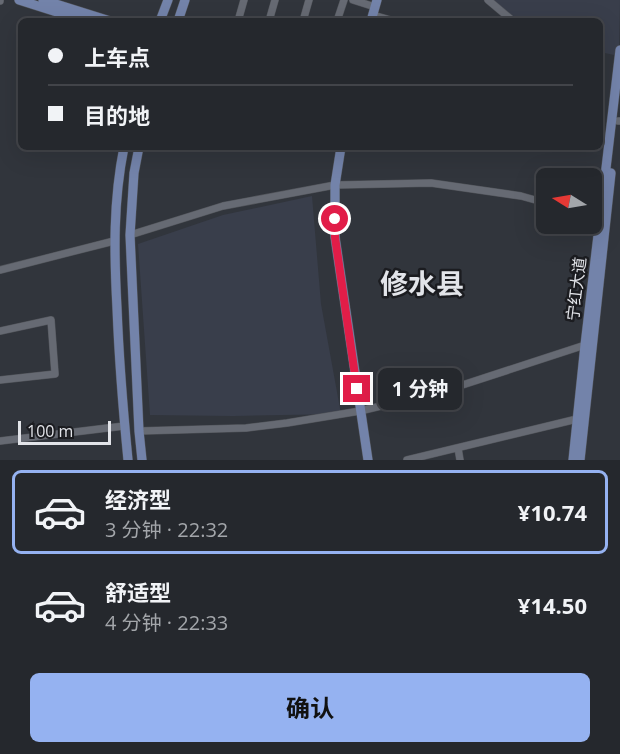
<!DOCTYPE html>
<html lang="zh">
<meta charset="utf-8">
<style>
body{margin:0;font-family:"Open Sans","Noto Sans SC",sans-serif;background:#313439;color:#f1f3f6;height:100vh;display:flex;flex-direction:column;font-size:22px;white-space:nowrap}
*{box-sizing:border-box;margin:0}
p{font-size:20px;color:#a3a6aa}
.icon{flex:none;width:33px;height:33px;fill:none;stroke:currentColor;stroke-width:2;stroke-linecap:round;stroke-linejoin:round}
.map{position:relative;height:460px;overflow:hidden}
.side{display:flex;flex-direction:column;background:#25282d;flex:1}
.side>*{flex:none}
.banner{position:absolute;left:18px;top:18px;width:585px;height:132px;border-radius:9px;box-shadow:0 6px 24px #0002,0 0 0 2px #424449;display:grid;align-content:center;height:132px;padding:0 30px;background:#25282d}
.needle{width:39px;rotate:281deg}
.tools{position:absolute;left:536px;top:168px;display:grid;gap:12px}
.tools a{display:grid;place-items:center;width:66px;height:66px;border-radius:9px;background:#25282d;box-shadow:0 6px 24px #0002,0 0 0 2px #424449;font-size:30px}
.scale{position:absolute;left:18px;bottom:15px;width:93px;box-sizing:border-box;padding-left:6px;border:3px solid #e2e4e9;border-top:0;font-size:16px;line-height:21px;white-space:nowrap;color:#e2e4e9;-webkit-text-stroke:4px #1b1c20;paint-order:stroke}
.end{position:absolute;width:27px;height:27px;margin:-14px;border:8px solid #e11d48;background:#fff;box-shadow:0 0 0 3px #fff}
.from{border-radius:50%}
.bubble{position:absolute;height:42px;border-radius:9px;background:#25282d;box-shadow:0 6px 24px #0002,0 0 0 2px #424449;font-size:20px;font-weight:700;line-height:42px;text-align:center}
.banner b{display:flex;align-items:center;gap:21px;height:57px;font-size:22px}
.banner b+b{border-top:2px solid #424449}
.banner i{width:15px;height:15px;background:#f1f3f6}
ul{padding:10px 0 0;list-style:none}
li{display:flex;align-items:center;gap:18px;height:84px;margin:0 12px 9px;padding:0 18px;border:3px solid transparent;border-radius:9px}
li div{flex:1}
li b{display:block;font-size:22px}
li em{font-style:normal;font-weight:700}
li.on{border-color:#95b2f1}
li>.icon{width:54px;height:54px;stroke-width:1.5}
.action{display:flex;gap:12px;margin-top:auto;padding:12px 30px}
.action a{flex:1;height:69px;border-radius:9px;background:#95b2f1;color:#111;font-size:24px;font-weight:700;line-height:69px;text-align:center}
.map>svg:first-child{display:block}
.built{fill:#393e4b}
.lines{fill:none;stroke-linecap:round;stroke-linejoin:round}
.minor-casing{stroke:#51545a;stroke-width:8}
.major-casing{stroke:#51545a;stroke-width:10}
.minor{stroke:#666a73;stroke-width:7}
.major{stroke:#7383aa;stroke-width:9}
.route{stroke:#e11d48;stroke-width:8}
.labels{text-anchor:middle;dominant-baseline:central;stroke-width:5;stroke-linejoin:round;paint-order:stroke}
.street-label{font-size:16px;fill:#e2e4e9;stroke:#1b1c20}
.town-label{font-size:28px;font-weight:bold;fill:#e2e4e9;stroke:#1b1c20}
</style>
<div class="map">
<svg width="620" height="460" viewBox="0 0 620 460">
<rect width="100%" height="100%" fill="#31353c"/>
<path class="built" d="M488,0H620L619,56L600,52V21H513Z
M312,196L321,304L341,414L233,416L150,415L138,244L223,215Z"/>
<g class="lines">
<defs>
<path id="minor" d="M353,0L375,7
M488,0L513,21
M0,1V0
M373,15L394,21
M238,21L244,0
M269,21L275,0
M303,21L309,0
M337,21L344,0
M618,121H620
M591,214L600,216
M130,235L223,206L335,185L431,183L521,196L546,203
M0,270L114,241
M0,331L51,320L55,374L0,380
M139,431L246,428L287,423L360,411L444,391L585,345
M0,441L124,426
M458,448L460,460
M407,460L577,419"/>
<path id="major" d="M19,0L85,21
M43,0L110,21
M160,21L168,0
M178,21L185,0
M371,21L377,0
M124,147C113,202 114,253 117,308C119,359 123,409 128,460
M139,147L134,173L130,235L139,431L142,460
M341,147L335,185V237L368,460
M573,460L585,345L620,50
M580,460L611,173"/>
</defs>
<use href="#minor" class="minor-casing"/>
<use href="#major" class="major-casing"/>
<use href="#minor" class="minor"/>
<use href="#major" class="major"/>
</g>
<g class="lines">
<path class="route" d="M335,219V237L357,389"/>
</g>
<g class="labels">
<g class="street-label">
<text transform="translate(576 289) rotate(-83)">宁红大道</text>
</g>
<g class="town-label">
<text x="422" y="283">修水县</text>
</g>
</g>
</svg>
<div class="tools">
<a><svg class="needle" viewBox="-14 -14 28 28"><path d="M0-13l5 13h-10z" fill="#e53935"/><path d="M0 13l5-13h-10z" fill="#a3a6aa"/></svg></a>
</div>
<div class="scale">100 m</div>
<i class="end from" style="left:335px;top:219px"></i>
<i class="end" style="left:357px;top:389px"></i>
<div class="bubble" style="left:378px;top:368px;width:84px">1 分钟</div>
<div class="banner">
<b><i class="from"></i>上车点</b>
<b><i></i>目的地</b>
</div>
</div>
<section class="side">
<ul>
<li class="on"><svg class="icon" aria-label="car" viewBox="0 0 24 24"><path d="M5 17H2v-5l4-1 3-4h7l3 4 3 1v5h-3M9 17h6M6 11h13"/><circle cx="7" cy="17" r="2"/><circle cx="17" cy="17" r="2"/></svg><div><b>经济型</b><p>3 分钟 · 22:32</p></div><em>¥10.74</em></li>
<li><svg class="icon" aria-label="car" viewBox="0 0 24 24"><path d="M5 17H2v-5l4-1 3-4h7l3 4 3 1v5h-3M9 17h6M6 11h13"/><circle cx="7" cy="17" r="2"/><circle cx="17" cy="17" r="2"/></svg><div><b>舒适型</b><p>4 分钟 · 22:33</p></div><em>¥14.50</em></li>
</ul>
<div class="action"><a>确认</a></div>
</section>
